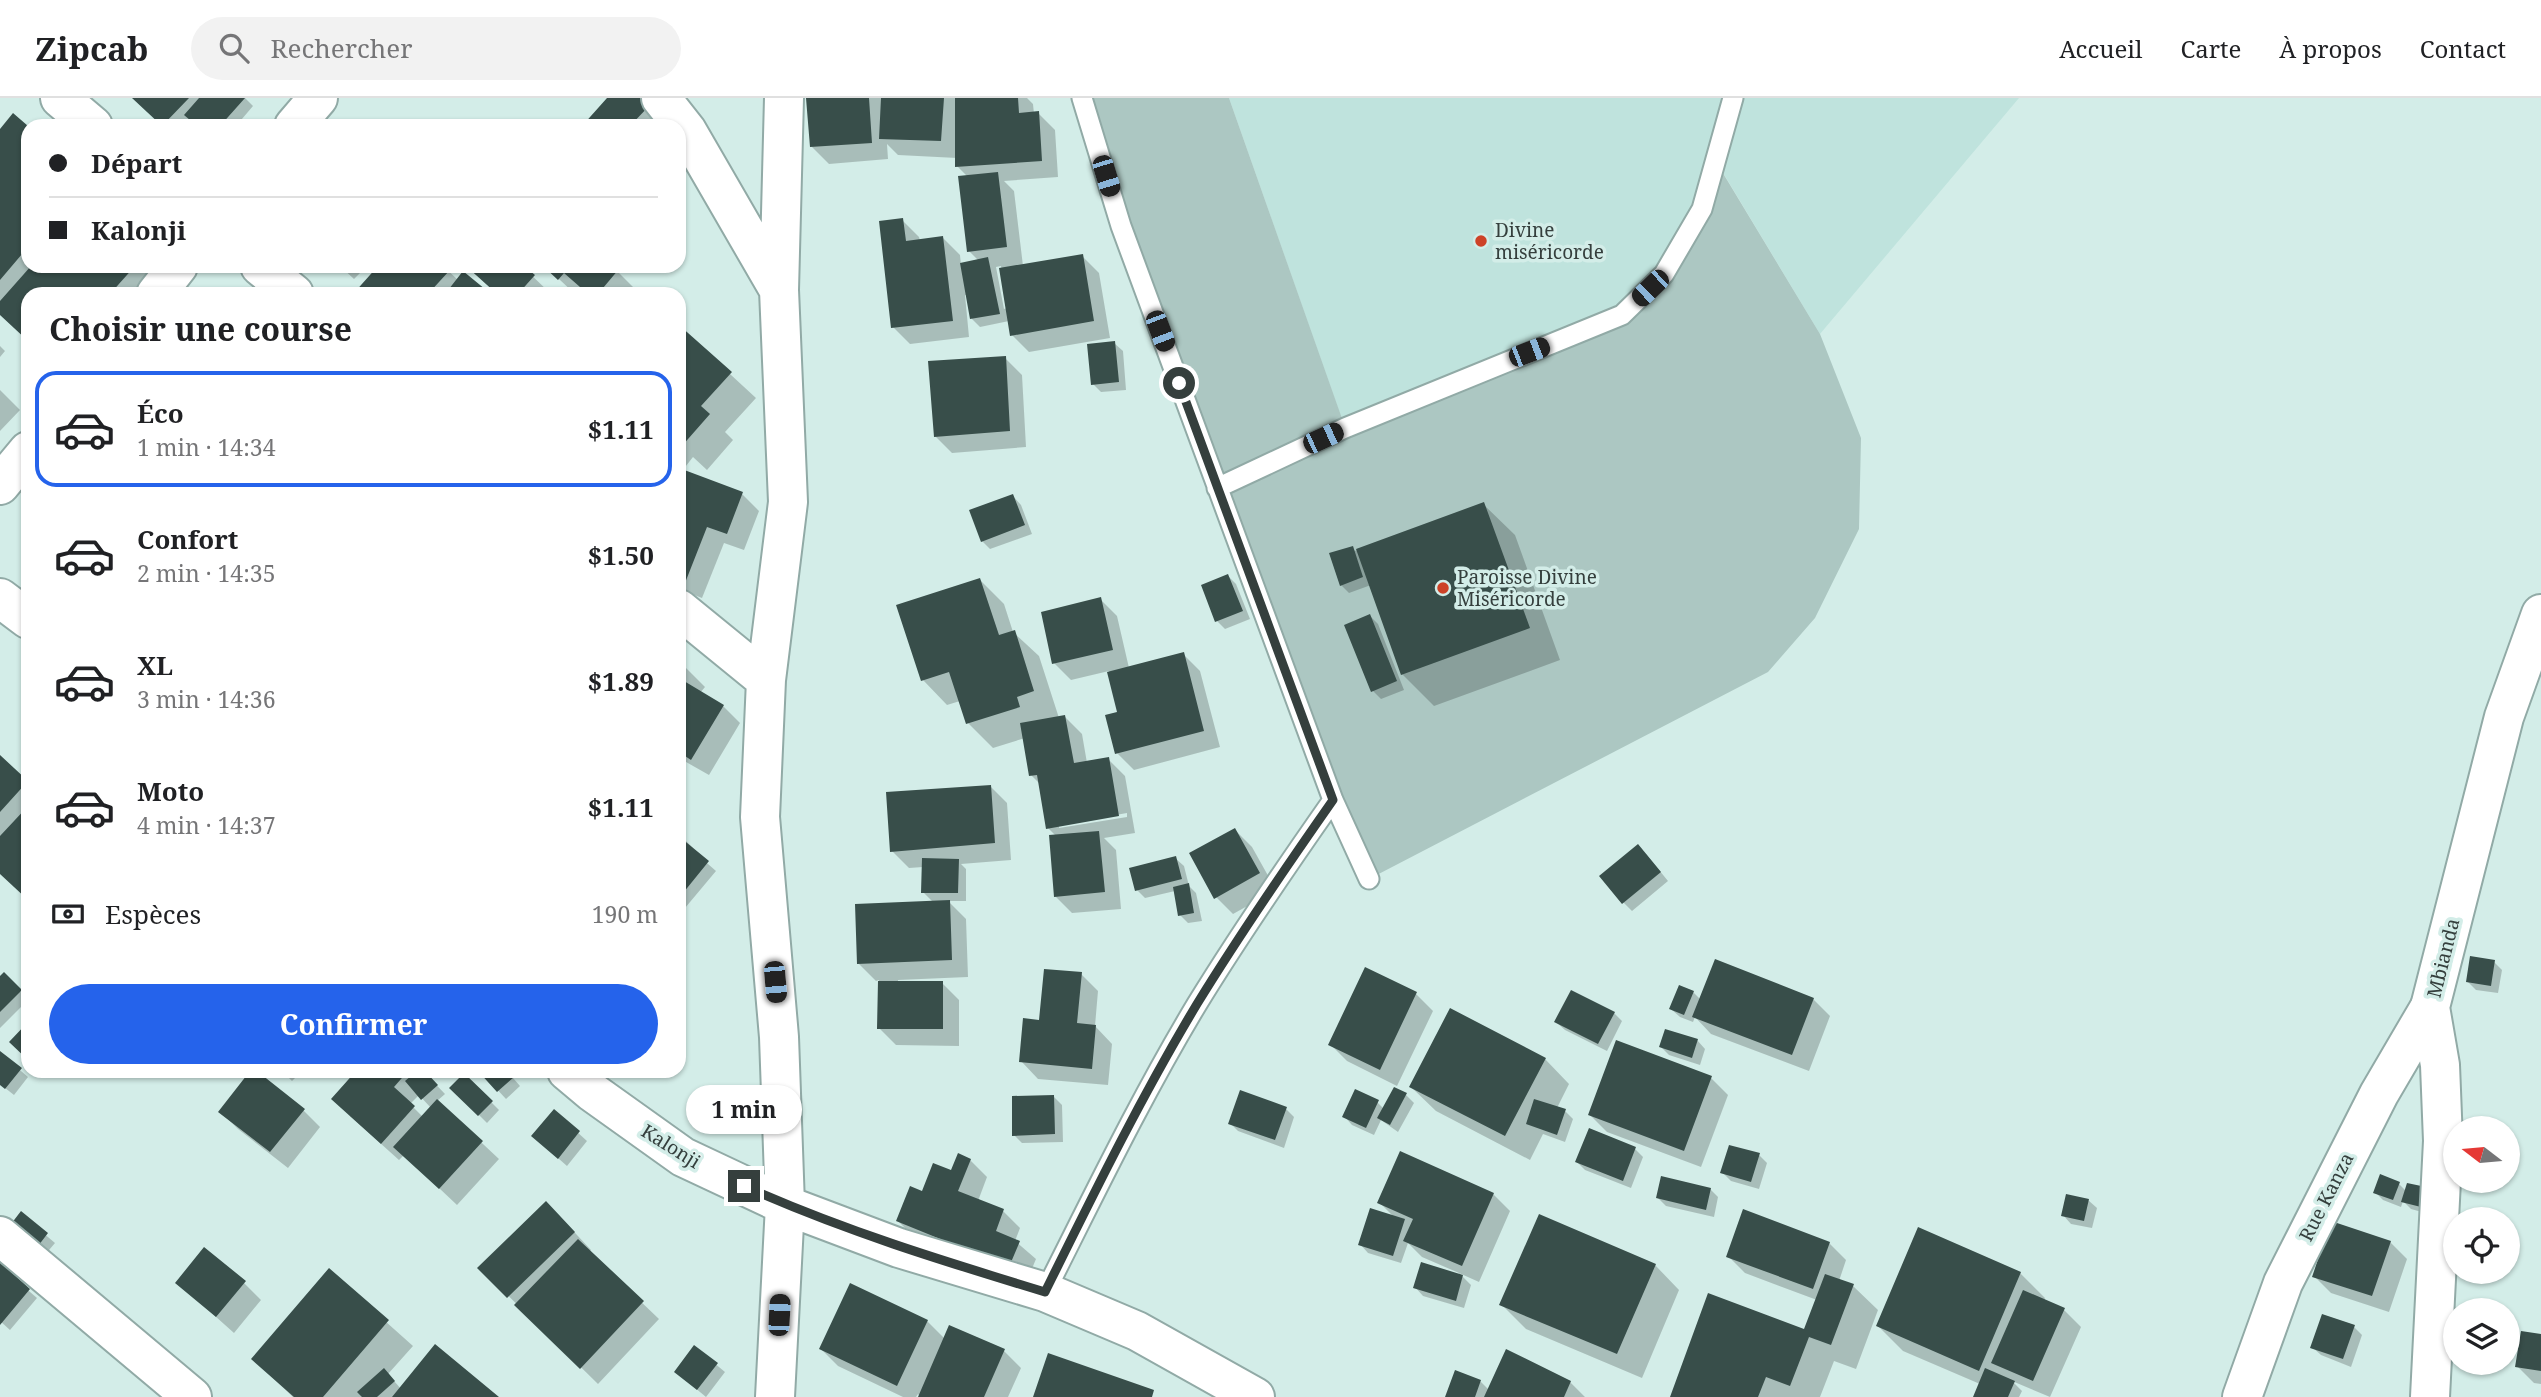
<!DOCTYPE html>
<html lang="fr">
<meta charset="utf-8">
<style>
body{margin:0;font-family:"Noto Serif",serif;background:#f2f2f2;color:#202124;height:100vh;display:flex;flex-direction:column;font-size:26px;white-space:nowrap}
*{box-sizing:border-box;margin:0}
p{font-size:23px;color:#757577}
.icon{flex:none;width:38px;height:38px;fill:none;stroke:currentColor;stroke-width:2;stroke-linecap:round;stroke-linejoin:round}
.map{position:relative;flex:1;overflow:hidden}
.side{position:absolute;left:21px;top:189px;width:665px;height:791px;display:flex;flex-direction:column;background:#fff;border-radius:21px;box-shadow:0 2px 5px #0004}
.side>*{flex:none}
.top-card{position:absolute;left:21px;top:21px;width:665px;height:154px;border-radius:21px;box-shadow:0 2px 5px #0004;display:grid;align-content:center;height:154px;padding:0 28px;background:#fff}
.needle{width:46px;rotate:286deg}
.tools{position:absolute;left:2443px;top:1018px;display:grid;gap:14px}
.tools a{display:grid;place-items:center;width:77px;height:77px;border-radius:50%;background:#fff;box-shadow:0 2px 5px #0004;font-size:35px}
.end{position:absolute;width:32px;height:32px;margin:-16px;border:9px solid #353f3d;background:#fff;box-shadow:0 0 0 4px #fff}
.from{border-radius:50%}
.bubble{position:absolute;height:49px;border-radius:24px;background:#fff;box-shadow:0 2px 5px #0004;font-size:23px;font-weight:700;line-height:49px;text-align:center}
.car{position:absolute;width:21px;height:42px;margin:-21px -10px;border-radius:9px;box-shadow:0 0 5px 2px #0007;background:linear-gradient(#222 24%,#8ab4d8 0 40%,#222 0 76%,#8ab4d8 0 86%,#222 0)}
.top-card b{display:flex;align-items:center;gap:24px;height:66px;font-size:26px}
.top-card b+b{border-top:2px solid #e0e0e0}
.top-card i{width:18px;height:18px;background:#202124}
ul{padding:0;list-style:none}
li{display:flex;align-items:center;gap:21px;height:116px;margin:0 14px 10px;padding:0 14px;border:4px solid transparent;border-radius:21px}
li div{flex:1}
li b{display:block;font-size:26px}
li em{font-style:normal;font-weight:700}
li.selected{border-color:#2563eb}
li>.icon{width:63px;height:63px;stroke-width:1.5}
h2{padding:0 28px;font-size:32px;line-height:84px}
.pay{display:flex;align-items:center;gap:18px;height:77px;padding:0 28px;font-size:26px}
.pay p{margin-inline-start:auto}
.cta{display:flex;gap:14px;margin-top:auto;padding:14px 28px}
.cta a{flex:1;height:80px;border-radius:42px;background:#2563eb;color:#fff;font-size:28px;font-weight:700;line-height:80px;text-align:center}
header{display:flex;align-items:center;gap:42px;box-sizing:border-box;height:98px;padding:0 35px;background:#fff;border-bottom:2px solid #e0e0e0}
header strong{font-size:33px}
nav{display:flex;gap:38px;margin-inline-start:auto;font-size:24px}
.search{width:490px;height:63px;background:#f2f2f2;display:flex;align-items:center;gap:18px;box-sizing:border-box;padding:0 24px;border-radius:38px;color:#757577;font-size:26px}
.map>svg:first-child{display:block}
.built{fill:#bfe3dd}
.green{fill:#acc7c2}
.shadow{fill:#0003;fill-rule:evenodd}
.building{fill:#384e4a}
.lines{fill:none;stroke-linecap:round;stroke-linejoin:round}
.lane-casing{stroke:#91aaa6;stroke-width:23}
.street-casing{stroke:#91aaa6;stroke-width:42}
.secondary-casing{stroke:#91aaa6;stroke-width:42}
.lane{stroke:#fff;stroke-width:19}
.street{stroke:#fff;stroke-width:38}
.secondary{stroke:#fff;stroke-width:38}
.route{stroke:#353f3d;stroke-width:9}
.poi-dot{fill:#cd4227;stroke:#d3ede8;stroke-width:2.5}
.labels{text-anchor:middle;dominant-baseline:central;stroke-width:7;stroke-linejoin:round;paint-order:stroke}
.poi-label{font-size:19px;fill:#353f3d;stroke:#d3ede8;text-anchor:start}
.street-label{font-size:19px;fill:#353f3d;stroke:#d3ede8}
</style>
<header>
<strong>Zipcab</strong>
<div class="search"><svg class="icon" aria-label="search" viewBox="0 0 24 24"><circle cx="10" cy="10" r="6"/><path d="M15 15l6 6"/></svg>Rechercher</div>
<nav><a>Accueil</a><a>Carte</a><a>À propos</a><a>Contact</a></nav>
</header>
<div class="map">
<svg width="2541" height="1299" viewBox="0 0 2541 1299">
<rect width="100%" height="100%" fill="#d3ede8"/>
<path class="built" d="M1229,0H2019L1820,236L1716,63L1702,111L1622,217L1345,330Z"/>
<path class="green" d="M1082,0H1229L1345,329L1622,217L1664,176L1715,62L1820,236L1861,340L1859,431L1815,520L1768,574L1369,781Z"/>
<path class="shadow" d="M133,0H245L253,8L236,28H163Z
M610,0H641L663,28H584Z
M808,0H955L957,2V0H1027L1033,6L1034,16L1038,15L1055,32L1058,79L1004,83L1014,93L1023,168L1082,158L1099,175L1110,240L1029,254L1012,237L1009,223L980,229L972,221L967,197H965L969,239L910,246L893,229L902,122L919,139L920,143L943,140L960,157L961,167L979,163L969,153L968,79L957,68V60L898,57L887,46L888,61L829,66L812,49ZM1001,168L1007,210L1004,211L996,169Z
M28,30V168H182L157,196H28V243L0,216V34Z
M340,168H367L354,181Z
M381,168H443L458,182L489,196H355Z
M467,168H522L551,196H498Z
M545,168H612L634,190L629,196H588L582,191L575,196Z
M679,229L756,300L725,334L733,342L707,372L693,359L682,373L742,396L759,413L744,452L724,445L702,500L679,491Z
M1114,245L1123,253L1126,292L1101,294L1093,286Z
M0,248L5,253L0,259Z
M1005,260L1022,277L1026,349L952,355L935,338Z
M0,292L20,312L0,333Z
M1013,398L1021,407L1032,436L990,451L982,443Z
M1483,406L1515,437L1560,562L1434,608L1402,576L1371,487L1349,495L1341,487L1352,450L1355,453Z
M1228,478L1236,486L1250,521L1225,531L1217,523Z
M980,482L1004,506L1013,534L1039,558L1059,620L1065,619L1082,636L1087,665L1108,661L1125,678L1135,735L1104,740L1116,752L1121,811L1072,815L1055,798L1056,738L1048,730L1041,687L1031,677L1025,640L993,650L968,625L960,603L947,607L923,582ZM1127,715V719L1059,730V727Z
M1100,501L1117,518L1129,570L1183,556L1200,573L1220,649L1134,672L1117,655L1119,615L1109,573L1071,582L1054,565Z
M1370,518L1378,526L1404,592L1381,601L1373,593L1346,528Z
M679,563L705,589L700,595L723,608L740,625L709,677L679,660Z
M0,659L28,685V801L0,774Z
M990,688L1007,705L1011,762L961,766L966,771V803H948L966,821L968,879L898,882V885H942L959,902V948L896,947L879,930V882L876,883L859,866L934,805L923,794V769L909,770L892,753Z
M1235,732L1252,749L1276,792L1233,816L1216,799Z
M679,736L693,750L692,752L716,773L680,816Z
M1646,756L1668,783L1632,813L1623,804Z
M1175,760L1184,768L1189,788L1196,795L1202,823L1188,825L1180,817L1175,793L1145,800L1137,792Z
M2494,864L2502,872L2498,895L2476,892L2468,884Z
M1366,872L1416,896L1433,913L1397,988L1347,963L1330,946Z
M4,876L28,902L0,930V880Z
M1081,876L1098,893L1095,928L1112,946L1108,987L1038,981L1021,963L1041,923Z
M1693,894L1701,902L1813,901L1830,918L1809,973L1711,936L1695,919L1693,924L1680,919L1671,911Z
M1614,915L1622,923L1607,953L1565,932L1556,924Z
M1697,942L1705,951L1700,967L1669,957L1661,949Z
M0,955L28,979L14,997L0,986Z
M1545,961L1569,986L1557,1010L1565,1013L1573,1021L1565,1044L1543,1036L1530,1062L1436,1013L1411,989Z
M252,973L303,1012L320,1029L288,1070L238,1031L221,1014Z
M282,973H302L292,983Z
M358,973H423L445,996L437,1003L499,1061L457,1107L404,1057L399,1062L350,1018ZM419,997L431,1010L423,1019L410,1006Z
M480,973H507L520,988L506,1001Z
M464,977L499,1012L487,1025L452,990Z
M1711,980L1728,997L1701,1069L1607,1034L1590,1017Z
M1406,997L1414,1005L1398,1034L1381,1022L1374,1037L1352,1027L1344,1018L1377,1004L1384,1011Z
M1054,999L1062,1007L1063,1044L1022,1045L1014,1037Z
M1286,1011L1294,1019L1284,1050L1238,1033L1230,1025Z
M554,1013L587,1043L567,1068L542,1046Z
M1635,1051L1643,1059L1631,1090L1585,1072L1577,1064Z
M1759,1057L1767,1065L1759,1091L1731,1083L1722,1074Z
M970,1062L987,1079L978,1103L1003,1113L1020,1130L1015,1143L1036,1161L1026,1185L915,1140L898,1123L952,1075Z
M2399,1086L2429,1116L2411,1111L2403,1103L2401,1109L2383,1102L2375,1094Z
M1710,1091L1718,1099L1714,1119L1666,1108L1657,1099Z
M1493,1096L1510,1113L1479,1184L1459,1175L1471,1187L1464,1210L1423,1198L1415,1189L1458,1178L1459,1175L1422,1159L1408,1145L1401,1165L1368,1155L1360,1146L1394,1119L1379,1104Z
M2088,1102L2097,1110L2092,1130L2071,1126L2063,1117Z
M21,1116L55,1145L44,1158Z
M563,1122L591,1152L589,1154L659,1221L598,1286L480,1170Z
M1919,1132L2020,1175L2045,1200L2044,1203L2064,1212L2081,1229L2050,1299L2012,1283L2022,1293L2019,1299H1975L1980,1286L1903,1253L1878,1228Z
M2390,1144L2407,1161L2389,1214L2331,1195L2314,1178Z
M1829,1145L1846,1162L1839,1183L1853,1188L1878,1212L1856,1271L1834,1263L1820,1299H1672L1806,1233L1817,1202L1745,1175L1728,1158Z
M1655,1167L1679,1192L1642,1280L1526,1231L1501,1206Z
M0,1168L37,1200L10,1232L0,1223Z
M329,1173L413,1248L388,1276L401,1291L496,1299H293L253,1261Z
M177,1184L244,1185L261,1202L234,1235Z
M927,1223L945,1241L1004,1253L1021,1270L1008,1299H920L918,1296L916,1299H903L838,1268L821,1251Z
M2354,1229L2362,1237L2351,1269L2321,1257L2312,1249Z
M2541,1238V1286L2534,1285L2517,1268Z
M695,1249L725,1274L706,1299L676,1274Z
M1456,1275L1481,1284L1489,1292L1570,1284L1585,1299H1447Z"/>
<path class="building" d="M132,0H189L162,28Z
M199,0H245L220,28H197L184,17Z
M607,0H643L650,7L630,28H582Z
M806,0H869L872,45L810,49Z
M881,0H944L941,43L879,41Z
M955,0H1018L1019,15L1039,13L1042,63L955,69Z
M13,15L28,28V149L0,182V31Z
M998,74L1007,149L967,154L958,78Z
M903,120L906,143L943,138L953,223L891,230L879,123Z
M1083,156L1094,223L1010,238L999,170Z
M988,159L1000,216L970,221L960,165Z
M31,168H135L110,196H28V243L0,217V203Z
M378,168H446L450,172L428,196H353Z
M466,168H524L535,177L518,196H497Z
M543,168H615L619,171L598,196H588L564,175L558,182Z
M463,173L491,196H445Z
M679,227L732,274L701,308L710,316L681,349L679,347Z
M1115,243L1119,284L1091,287L1087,246Z
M1006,258L1010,333L934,339L928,263Z
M679,370L743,394L727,436L707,429L685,485L679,482Z
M1013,396L1025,427L981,444L969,412Z
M1484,404L1530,530L1401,577L1356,451Z
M1353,448L1363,479L1340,488L1329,455Z
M1228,476L1243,513L1215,524L1201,487Z
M980,480L999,537L1015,532L1034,593L1017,599L1020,609L966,626L949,574L921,583L896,507Z
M1101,499L1113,552L1052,566L1041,514Z
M1370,516L1397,583L1371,594L1344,527Z
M1184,554L1204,633L1115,656L1105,617L1117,614L1107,574Z
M679,580L724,607L691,662L679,654Z
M1065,617L1074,665L1109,659L1119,718L1046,731L1037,677L1029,678L1020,625Z
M0,657L28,683L0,714Z
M991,687L995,745L890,754L886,694Z
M28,708V802L0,776V738Z
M1235,730L1260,775L1214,801L1189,755Z
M1099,733L1105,794L1054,799L1049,737Z
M681,740L709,763L679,800V743Z
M1638,746L1661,774L1622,806L1599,778Z
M1176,758L1182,781L1135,793L1129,770Z
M922,760L959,761L958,795H921Z
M1189,785L1194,815L1178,818L1173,789Z
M950,802L952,862L857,866L855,806Z
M2470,858L2495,862L2491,888L2466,884Z
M1715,861L1814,900L1792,957L1692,919Z
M1365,869L1417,894L1380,972L1328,947Z
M1044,871L1082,874L1077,925L1096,927L1092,971L1019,964L1023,920L1039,922Z
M4,874L22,892L0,914V878Z
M878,883H943V931H877Z
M1679,887L1694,893L1684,917L1669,911Z
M1571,892L1615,914L1598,946L1554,924Z
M1450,910L1546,960L1505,1038L1409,989Z
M28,924V962L9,944Z
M1665,931L1698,941L1692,960L1659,949Z
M1616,942L1712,978L1684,1053L1588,1017Z
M0,953L22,970L5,991L0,987Z
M250,973H257L305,1011L270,1054L218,1014Z
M356,973H408L394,989L415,1008L381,1046L331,1001Z
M417,973H425L438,987L421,1002L405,983Z
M478,973H508L514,979L497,994Z
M464,975L493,1003L478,1018L449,990Z
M1394,989L1407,995L1390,1027L1377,1020Z
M1355,991L1379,1002L1366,1030L1342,1019Z
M1240,992L1287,1009L1275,1042L1228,1026Z
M1054,997L1055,1036L1012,1038V998Z
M437,1001L483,1043L439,1091L393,1049Z
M1534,1001L1566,1011L1557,1037L1526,1026Z
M554,1011L580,1033L558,1061L531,1038Z
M1589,1030L1636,1049L1623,1083L1575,1064Z
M1729,1047L1760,1055L1751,1084L1720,1075Z
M1400,1053L1494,1095L1462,1168L1403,1143L1413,1121L1377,1105Z
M958,1055L971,1061L958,1093L1004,1111L996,1133L1020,1143L1009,1169L896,1123L910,1088L922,1093L933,1065L951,1072Z
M2380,1076L2400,1084L2393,1102L2373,1095Z
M1661,1078L1711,1090L1706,1112L1656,1100Z
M2407,1085L2426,1089L2421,1109L2401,1104Z
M2066,1096L2089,1101L2084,1123L2061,1118Z
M546,1103L575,1134L507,1200L477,1170Z
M1370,1110L1405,1121L1393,1158L1358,1147Z
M1743,1111L1830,1144L1813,1191L1726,1159Z
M21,1113L48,1135L35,1152L8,1130Z
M1539,1116L1656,1166L1617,1256L1499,1207Z
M2331,1123L2391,1143L2372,1198L2312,1179Z
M1918,1129L2021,1174L1979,1273L1876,1228Z
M578,1141L644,1203L580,1271L514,1207Z
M204,1149L246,1183L216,1219L175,1185Z
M0,1164L30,1191L0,1227Z
M1421,1164L1463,1177L1456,1203L1413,1190Z
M329,1170L389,1222L323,1299H294L251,1261Z
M1825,1176L1854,1186L1831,1247L1809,1239L1790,1288L1766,1279L1758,1299H1670L1708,1195L1804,1231Z
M850,1185L928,1222L897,1288L819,1251Z
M2023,1192L2065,1210L2033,1283L1991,1265Z
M2322,1216L2355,1227L2343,1261L2310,1250Z
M949,1227L1005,1251L984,1299H918Z
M2521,1233L2541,1236V1273L2515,1269Z
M435,1246L499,1299H392Z
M694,1247L718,1265L697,1292L674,1274Z
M1506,1251L1571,1283L1564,1299H1484Z
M1048,1255L1154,1292L1152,1299H1033Z
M384,1270L395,1283L377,1299H362L357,1294Z
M1985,1270L2015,1283L2008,1299H1973Z
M1455,1272L1481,1282L1475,1299H1445Z"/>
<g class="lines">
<defs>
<path id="lane" d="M1082,0L1121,128L1333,702L1369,781
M1217,390L1345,330L1622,217L1664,176L1702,111L1733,0
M1045,1194C1094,1097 1141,999 1197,906C1240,836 1286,769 1333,702"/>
<path id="street" d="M60,0L93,28
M661,0L687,33L779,192
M294,28L318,0
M260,168L294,196
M156,196L178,168
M0,387L28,353
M0,500L28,521
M679,511L766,582
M567,973L592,994L683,1059L785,1107L899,1150L1045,1194L1137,1233L1255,1299
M0,1138L192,1299
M775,1299L785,1107L779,939L760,719L766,582L788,404L779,192L784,0
M2242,1299L2283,1185L2379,996L2430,909"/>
<path id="secondary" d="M2430,1299L2443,1043L2440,967L2430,909L2504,619L2541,516"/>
</defs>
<use href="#lane" class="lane-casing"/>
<use href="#street" class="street-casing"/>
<use href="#secondary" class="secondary-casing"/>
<use href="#lane" class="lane"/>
<use href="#street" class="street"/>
<use href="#secondary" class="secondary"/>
</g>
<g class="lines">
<path class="route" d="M744,1088C842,1132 943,1163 1045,1194C1093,1097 1141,999 1197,906C1240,836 1286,769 1333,702L1179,285"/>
</g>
<g class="poi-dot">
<circle cx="1481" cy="143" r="7"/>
<circle cx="1443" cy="490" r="7"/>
</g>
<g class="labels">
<g class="poi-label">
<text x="1495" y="132">Divine<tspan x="1495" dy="22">miséricorde</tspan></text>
<text x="1457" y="479">Paroisse Divine<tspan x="1457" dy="22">Miséricorde</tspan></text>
</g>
<g class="street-label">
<text transform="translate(2443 860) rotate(-76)">Mbianda</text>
<text transform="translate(671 1048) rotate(32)">Kalonji</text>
<text transform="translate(2326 1099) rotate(-63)">Rue Kanza</text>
</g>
</g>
</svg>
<div class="tools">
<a><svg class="needle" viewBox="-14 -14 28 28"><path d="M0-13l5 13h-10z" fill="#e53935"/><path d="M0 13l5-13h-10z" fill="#757577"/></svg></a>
<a><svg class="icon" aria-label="locate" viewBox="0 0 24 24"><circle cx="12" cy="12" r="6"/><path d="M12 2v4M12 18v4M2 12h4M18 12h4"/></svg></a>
<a><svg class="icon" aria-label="layers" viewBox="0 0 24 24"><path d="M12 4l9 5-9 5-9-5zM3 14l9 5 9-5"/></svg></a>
</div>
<i class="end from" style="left:1179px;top:285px"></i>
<i class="end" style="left:744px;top:1088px"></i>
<div class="bubble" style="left:686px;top:987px;width:116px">1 min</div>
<i class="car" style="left:1106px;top:78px;rotate:163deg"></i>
<i class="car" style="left:1650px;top:190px;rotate:226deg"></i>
<i class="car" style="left:1160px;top:233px;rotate:159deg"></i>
<i class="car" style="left:1529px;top:254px;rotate:69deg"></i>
<i class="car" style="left:1323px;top:340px;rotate:65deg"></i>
<i class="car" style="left:775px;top:884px;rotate:175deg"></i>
<i class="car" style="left:779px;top:1217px;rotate:3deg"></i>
<div class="top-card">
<b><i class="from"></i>Départ</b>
<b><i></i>Kalonji</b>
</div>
<section class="side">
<h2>Choisir une course</h2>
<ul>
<li class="selected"><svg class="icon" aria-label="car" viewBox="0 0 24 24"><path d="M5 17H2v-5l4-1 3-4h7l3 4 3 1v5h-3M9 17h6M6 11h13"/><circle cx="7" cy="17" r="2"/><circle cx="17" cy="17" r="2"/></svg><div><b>Éco</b><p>1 min · 14:34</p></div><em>$1.11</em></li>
<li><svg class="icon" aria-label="car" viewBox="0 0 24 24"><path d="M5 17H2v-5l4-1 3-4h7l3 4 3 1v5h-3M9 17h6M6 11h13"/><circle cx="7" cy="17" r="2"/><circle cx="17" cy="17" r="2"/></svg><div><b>Confort</b><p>2 min · 14:35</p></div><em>$1.50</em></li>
<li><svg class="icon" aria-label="car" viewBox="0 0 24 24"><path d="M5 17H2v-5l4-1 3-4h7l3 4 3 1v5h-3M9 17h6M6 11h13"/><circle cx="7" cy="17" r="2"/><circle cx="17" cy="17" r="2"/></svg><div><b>XL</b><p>3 min · 14:36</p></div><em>$1.89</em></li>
<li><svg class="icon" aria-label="car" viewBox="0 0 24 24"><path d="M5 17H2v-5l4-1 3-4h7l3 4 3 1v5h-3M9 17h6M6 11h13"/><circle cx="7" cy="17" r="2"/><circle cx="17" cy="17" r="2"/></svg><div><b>Moto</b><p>4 min · 14:37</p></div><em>$1.11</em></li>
</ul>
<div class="pay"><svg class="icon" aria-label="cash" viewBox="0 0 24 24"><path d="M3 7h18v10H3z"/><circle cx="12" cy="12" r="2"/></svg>Espèces<p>190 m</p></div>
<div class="cta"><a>Confirmer</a></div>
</section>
</div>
